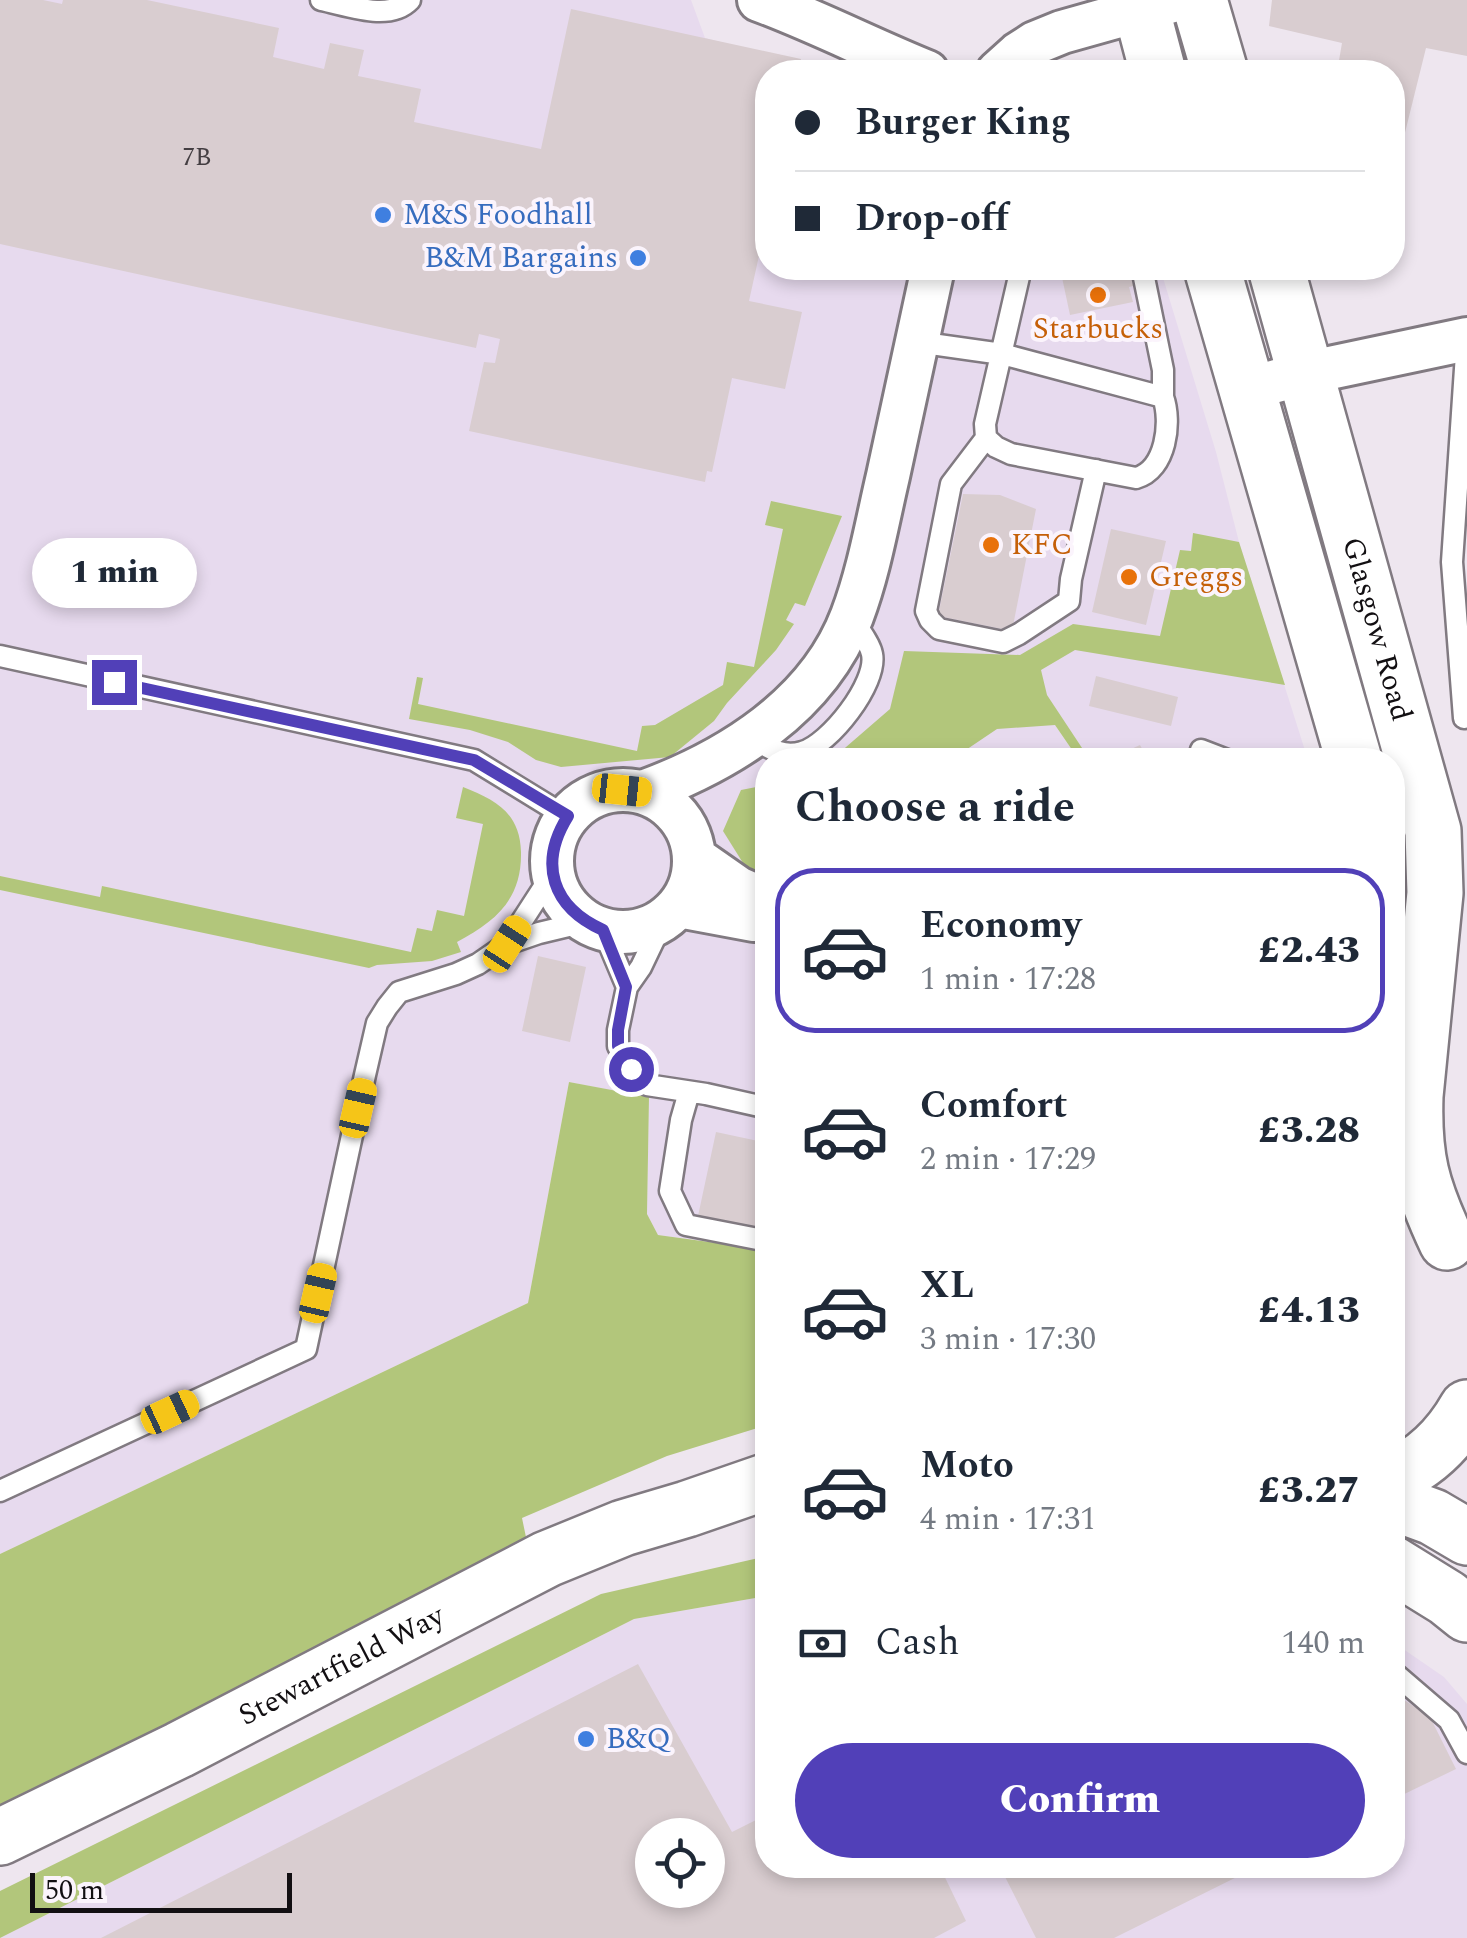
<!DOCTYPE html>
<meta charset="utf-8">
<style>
body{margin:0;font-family:Spectral,serif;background:#f2f2f3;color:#1f2937;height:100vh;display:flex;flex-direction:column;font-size:38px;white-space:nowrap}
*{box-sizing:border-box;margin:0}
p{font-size:32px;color:#747a83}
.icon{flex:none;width:55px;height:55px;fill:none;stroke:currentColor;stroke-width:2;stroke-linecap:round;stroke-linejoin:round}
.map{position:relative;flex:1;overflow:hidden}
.side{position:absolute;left:755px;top:748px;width:650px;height:1130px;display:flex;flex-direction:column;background:#fff;border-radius:40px;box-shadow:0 5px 15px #0003}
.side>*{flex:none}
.hud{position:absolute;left:755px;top:60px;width:650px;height:220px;border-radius:40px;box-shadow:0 5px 15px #0003;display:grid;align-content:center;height:220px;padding:0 40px;background:#fff}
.fabs{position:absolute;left:635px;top:1818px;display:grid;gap:20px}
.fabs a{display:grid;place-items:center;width:90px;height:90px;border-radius:50%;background:#fff;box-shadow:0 5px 15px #0003;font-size:50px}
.scale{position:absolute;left:30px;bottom:25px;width:262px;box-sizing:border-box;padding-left:10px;border:5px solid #120f12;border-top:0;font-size:28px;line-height:35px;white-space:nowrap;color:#120f12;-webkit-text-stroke:8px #fbf4fc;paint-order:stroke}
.end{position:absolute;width:45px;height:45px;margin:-22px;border:12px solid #5140b8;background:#fff;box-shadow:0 0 0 5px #fff}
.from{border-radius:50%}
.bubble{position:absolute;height:70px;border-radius:35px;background:#fff;box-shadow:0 5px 15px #0003;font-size:32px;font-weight:800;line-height:70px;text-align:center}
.car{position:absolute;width:30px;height:60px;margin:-30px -15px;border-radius:12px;box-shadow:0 0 8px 2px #0007;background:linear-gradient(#f5c518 24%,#345 0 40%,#f5c518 0 76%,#345 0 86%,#f5c518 0)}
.hud b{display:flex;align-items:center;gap:35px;height:95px;font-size:38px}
.hud b+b{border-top:2px solid #e0e1e3}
.hud i{width:25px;height:25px;background:#1f2937}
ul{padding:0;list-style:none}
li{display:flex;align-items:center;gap:30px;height:165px;margin:0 20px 15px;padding:0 20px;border:5px solid transparent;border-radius:40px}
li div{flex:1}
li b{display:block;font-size:38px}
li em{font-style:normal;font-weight:800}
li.current{border-color:#5140b8}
li>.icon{width:90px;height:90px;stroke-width:1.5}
h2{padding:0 40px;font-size:45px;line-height:120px}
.pay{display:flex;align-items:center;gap:25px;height:110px;padding:0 40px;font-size:38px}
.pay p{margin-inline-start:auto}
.cta{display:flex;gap:20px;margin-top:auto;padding:20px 40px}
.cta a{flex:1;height:115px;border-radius:60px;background:#5140b8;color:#fff;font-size:40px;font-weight:800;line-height:115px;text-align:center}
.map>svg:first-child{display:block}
.commercial{fill:#e7daee;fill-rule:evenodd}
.green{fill:#b2c67b}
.building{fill:#d9cdd0;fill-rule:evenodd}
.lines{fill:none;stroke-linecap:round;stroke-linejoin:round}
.lane-casing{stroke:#817a81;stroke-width:25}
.street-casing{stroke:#817a81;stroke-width:48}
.secondary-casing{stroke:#817a81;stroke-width:60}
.primary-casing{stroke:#817a81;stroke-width:60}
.lane{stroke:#fff;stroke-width:20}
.street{stroke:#fff;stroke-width:42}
.secondary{stroke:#fff;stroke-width:55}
.primary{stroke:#fff;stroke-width:55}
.route{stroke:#5140b8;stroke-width:12}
.shop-dot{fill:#3f7fe0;stroke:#fbf4fc;stroke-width:4}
.food-dot{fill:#e8710a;stroke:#fbf4fc;stroke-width:4}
.labels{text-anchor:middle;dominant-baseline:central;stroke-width:8;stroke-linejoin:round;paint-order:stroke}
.number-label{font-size:25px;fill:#443e42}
.shop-label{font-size:30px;fill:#366cbe;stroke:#fbf4fc;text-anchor:start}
.food-label{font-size:30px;fill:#c56008;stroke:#fbf4fc;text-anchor:start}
.street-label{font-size:30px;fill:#120f12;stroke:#fbf4fc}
</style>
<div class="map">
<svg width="1467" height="1938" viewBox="0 0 1467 1938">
<rect width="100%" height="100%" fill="#eee6ef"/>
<path class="commercial" d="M0,0H691L705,38L785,59L814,72H768V268H1160L1216,452L1239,542L1308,760H1090L1049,699L1055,725L1079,760H768L767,1250L658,1235L647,1214L649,1098L569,1082L528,1303L0,1554Z
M767,1596L768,1865H1392L1393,1642L1444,1677L1467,1704V1938H0L634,1619ZM652,1835H708V1890H652Z"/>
<path class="green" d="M771,501L842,516L805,606L795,603L786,620L794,624L776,650L727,703L714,721L670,757L561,767L536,760L508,742L470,730L409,719L417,677L423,678L418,704L637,751L642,726L655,725L723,685L727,662L754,667L783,529L765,525Z
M1193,533L1239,542L1285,685L1075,650L1041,670L1047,695L1090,760H1079L1055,725L997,729L951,760H831L890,709L904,651L1020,655L1073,624L1160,636L1180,550L1191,551Z
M767,785V878L748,871L723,831L741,790Z
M463,787C496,800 520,813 521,852C522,899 496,921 457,942L461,952L432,961L377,965L369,968L0,890V876L100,897L102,886L411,952L417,928L432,931L437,910L464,916L483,824L456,818Z
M569,1082L649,1097L647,1214L658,1235L767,1250V1425L667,1456L522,1518L527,1542L0,1808V1554L528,1303Z
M767,1556V1596L634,1619L0,1938V1891L601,1594Z"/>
<path class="building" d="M0,0H43L62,4L63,0H147L279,28L273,57L324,69L330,43L364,50L358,76L421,89L414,122L541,149L571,9L801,59L798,72H768V215L749,301L802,312L785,389L732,378L712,472L707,471L705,482L469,431L484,362L495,363L500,339L479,334L476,348L0,244Z
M1272,0H1467V56L1426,48L1394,177L1392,72H1337L1342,43L1269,26Z
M1060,268H1139L1142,284L1129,287L1133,302L1070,315Z
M963,494L1000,495L1036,509L1012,631L938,616Z
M1111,529L1166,541L1146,625L1092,612Z
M1096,676L1178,697L1171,726L1089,706Z
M1140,745L1148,760H1118L1116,756Z
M538,956L586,967L570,1042L522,1031Z
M716,1132L768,1143V1231L698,1216Z
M638,1664L732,1832L768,1814V1865H939L966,1921L934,1938H101ZM652,1835H708V1890H652Z
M1392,1692L1430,1717L1456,1769L1392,1800Z
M999,1865H1261L1114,1938H1036Z"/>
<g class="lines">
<defs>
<path id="lane" d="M321,0C347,5 389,22 410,0
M1142,268L1163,370V397
M917,342L1002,354L1163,397C1172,422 1166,470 1136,478L1011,454L996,447L986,438L985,424L1021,268
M986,438L951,484L926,611L930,620L939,629L1003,642L1019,634L1069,601L1071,579L1096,470
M0,656L474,760L567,817
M1464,718L1452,562L1467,339
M751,737C768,747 781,758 802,752C829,745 878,683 872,654C870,643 859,630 853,620
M1201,750L1227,760
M663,921L641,967L627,987L618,1030V1046L631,1069L647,1085L706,1094L768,1108
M603,930L627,987
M507,944L553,873
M689,1092L681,1120L670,1191L686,1225L768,1241
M0,1491L306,1349L365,1075L377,1023L387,1007L399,992L456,974L478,964L507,944L539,933L585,922
M1392,1671L1449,1720L1467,1753"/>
<path id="street" d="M759,0C816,21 870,49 927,72
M998,72L1018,54L1035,43L1062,32L1176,0
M1247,389L1306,373L1467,339
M552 861a71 71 0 1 1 142 0a71 71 0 1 1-142 0Z
M643,792C728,761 818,706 852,616C869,571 877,523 888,476C903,406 918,337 933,268
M695,858L738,888L768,901
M679,906L754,920H768"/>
<g id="secondary">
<path id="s1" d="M0,1837L179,1750L547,1559L623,1528L687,1509L768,1481"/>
</g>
<g id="primary">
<path d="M1139,0L1158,72"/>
<path d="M1199,0L1220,72"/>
<path d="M1212,268L1354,760"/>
<path id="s2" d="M1276,268L1433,831L1435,893L1415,1096C1413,1157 1421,1187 1447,1242"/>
<path d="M1392,1477C1425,1463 1450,1438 1467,1408"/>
<path d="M1392,1502L1433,1517L1467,1537"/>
<path d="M1392,1564L1447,1598L1467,1614"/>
</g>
</defs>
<use href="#lane" class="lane-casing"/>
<use href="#street" class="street-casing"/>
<use href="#secondary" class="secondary-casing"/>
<use href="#primary" class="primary-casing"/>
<use href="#lane" class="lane"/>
<use href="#street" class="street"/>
<use href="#secondary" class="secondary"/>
<use href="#primary" class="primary"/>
</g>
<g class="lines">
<path class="route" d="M114,682L474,760L568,816C538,864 552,907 603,930L626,987L618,1030V1046L631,1069"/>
</g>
<g class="shop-dot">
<circle cx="383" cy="215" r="10"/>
<circle cx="638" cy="258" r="10"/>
<circle cx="586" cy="1739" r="10"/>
</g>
<g class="food-dot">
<circle cx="1098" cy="295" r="10"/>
<circle cx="991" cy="545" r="10"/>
<circle cx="1129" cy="577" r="10"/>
</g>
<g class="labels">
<g class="number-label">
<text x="197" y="158">7B</text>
</g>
<g class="shop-label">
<text x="403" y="215">M&amp;S Foodhall</text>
<text x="618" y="258" text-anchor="end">B&amp;M Bargains</text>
<text x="606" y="1739">B&amp;Q</text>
</g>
<g class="food-label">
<text x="1098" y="329" text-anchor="middle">Starbucks</text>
<text x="1011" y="545">KFC</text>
<text x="1149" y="577">Greggs</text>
</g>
<g class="street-label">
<text stroke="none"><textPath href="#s2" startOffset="375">Glasgow Road</textPath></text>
<text stroke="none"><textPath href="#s1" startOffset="382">Stewartfield Way</textPath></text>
</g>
</g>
</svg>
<div class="fabs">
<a><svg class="icon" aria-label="locate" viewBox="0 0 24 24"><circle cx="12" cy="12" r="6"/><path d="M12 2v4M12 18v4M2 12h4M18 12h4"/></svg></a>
</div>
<div class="scale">50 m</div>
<i class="end from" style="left:631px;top:1069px"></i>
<i class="end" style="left:114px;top:682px"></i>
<div class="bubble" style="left:32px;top:538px;width:165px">1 min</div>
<i class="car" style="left:622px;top:790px;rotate:96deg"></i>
<i class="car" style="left:507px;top:944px;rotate:33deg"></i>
<i class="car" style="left:358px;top:1108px;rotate:13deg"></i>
<i class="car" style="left:318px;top:1293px;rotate:13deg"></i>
<i class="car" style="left:170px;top:1412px;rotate:65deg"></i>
<div class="hud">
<b><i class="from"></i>Burger King</b>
<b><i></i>Drop-off</b>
</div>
<section class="side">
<h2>Choose a ride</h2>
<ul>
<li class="current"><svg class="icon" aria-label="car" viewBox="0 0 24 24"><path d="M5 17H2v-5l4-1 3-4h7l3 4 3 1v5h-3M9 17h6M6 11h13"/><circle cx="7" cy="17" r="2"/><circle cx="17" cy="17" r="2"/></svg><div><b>Economy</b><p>1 min · 17:28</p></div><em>£2.43</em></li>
<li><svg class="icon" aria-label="car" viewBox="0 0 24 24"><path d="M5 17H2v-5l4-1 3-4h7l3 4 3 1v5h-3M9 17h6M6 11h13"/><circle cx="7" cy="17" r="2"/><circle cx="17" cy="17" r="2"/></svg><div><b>Comfort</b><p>2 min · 17:29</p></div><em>£3.28</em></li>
<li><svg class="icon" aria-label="car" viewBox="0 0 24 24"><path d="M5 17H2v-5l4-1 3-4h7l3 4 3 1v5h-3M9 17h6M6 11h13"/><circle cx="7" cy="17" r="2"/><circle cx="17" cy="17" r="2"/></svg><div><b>XL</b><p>3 min · 17:30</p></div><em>£4.13</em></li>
<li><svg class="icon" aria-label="car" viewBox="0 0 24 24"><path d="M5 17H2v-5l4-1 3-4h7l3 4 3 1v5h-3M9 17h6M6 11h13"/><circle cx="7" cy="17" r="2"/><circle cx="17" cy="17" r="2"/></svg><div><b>Moto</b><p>4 min · 17:31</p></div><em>£3.27</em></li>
</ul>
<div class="pay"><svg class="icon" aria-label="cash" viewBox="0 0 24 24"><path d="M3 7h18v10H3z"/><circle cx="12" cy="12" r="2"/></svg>Cash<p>140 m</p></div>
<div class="cta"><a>Confirm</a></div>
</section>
</div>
